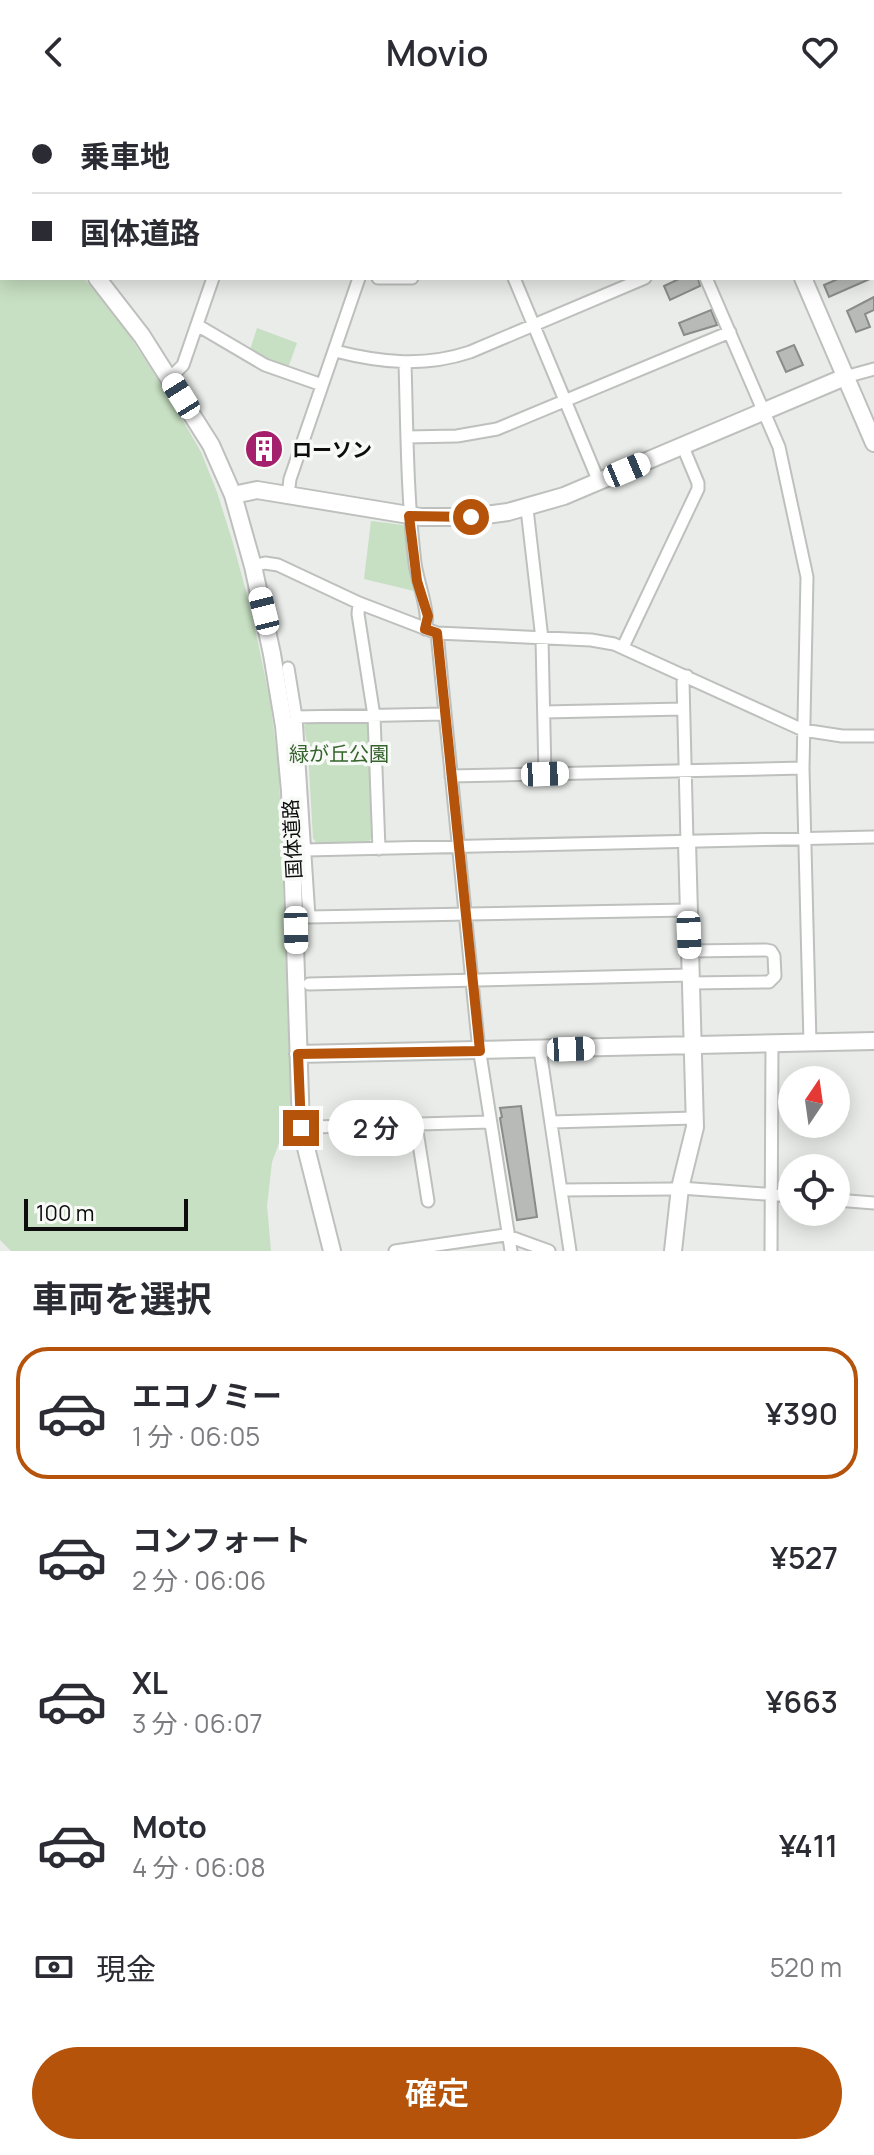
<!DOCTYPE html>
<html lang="ja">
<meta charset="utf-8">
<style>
body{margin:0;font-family:Manrope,"Noto Sans JP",sans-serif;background:#f7f7f7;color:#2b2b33;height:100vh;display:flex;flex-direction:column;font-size:30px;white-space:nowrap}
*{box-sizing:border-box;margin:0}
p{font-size:26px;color:#7c7c81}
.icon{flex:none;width:44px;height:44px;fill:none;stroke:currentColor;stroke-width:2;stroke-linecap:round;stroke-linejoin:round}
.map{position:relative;height:1147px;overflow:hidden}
.side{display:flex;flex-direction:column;background:#fff;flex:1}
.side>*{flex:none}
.guide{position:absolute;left:0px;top:0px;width:874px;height:176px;box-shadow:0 4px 20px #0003;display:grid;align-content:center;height:176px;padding:0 32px;background:#fff}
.needle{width:52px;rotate:13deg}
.tools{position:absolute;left:778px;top:962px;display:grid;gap:16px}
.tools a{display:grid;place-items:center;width:72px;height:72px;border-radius:50%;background:#fff;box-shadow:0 4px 20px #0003;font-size:40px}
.scale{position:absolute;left:24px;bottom:20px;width:164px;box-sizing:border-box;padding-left:8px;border:4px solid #0c0d0c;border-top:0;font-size:22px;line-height:28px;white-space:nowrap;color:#0c0d0c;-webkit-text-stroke:6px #f7faf6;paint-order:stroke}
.end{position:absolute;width:36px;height:36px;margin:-18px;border:10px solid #b45309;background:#fff;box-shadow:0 0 0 4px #fff}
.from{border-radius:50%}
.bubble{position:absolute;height:56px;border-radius:28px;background:#fff;box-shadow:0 4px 20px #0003;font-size:26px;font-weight:600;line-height:56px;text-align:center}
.car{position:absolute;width:24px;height:48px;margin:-24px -12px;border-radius:10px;box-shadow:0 0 6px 2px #0007;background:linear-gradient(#fff 24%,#345 0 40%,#fff 0 76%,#345 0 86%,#fff 0)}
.guide b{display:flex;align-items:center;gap:28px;height:76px;font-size:30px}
.guide b+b{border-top:2px solid #e1e1e2}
.guide i{width:20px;height:20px;background:#2b2b33}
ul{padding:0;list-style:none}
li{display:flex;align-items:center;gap:24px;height:132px;margin:0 16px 12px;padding:0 16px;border:4px solid transparent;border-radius:32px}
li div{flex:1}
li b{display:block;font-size:30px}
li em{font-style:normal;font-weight:600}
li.current{border-color:#b45309}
li>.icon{width:72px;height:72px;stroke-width:1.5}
h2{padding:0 32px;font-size:36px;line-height:96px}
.pay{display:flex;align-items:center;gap:20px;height:88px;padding:0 32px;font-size:30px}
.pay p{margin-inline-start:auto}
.primary-button{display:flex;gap:16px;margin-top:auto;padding:16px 32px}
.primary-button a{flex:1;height:92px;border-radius:48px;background:#b45309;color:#fff;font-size:32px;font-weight:600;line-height:92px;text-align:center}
header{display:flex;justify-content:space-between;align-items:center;height:104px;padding:0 32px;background:#fff;font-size:36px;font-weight:600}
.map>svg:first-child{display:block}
.green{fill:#c7dfc2}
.building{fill:#b7bab6;stroke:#898c88;stroke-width:2}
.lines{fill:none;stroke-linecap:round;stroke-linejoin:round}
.street-casing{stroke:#bdc0bc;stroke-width:15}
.secondary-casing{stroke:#bdc0bc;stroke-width:20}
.street{stroke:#fff;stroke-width:11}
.secondary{stroke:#fff;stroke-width:16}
.route{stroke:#b45309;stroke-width:10}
.labels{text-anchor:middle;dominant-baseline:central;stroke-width:7;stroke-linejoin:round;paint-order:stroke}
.poi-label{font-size:20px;font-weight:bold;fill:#0c0d0c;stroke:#f7faf6;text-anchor:start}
.park-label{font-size:20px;fill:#37632e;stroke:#f7faf6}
.street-label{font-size:20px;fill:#0c0d0c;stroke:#f7faf6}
</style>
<header><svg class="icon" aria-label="back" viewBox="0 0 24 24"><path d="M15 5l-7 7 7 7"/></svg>Movio<svg class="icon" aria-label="heart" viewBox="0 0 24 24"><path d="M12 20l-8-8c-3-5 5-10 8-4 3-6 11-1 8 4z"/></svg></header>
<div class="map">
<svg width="874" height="1147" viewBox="0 0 874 1147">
<rect width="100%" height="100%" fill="#e9ece9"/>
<path class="green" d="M0,84L2,174H84L125,225L170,294L201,348L217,388L233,439L252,510L270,596L279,668L291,1007L272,1058L267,1102L271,1147H11L0,1136Z
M257,224L297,239L288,264L250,246Z
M371,417L403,421L405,424L414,487L364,475Z
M365,617L370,620L373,733L368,738L317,740L313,734L308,646L304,622L309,618Z"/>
<path class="building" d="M681,174H698L700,182L670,196L664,182Z
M840,174H872L829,193L824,181Z
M874,193V206L865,210L870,223L856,228L847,207Z
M711,206L717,221L684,231L679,219Z
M794,241L803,261L786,268L777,248Z
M256,331L279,339L273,358L250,350Z
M521,1002L537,1113L517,1116L500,1014L502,1013L500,1004Z"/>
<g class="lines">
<defs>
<path id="street" d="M344,0L348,2
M439,0L440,2
M539,0L540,2
M633,0L634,2
M121,2L122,0
M192,2V0
M263,2L264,0
M419,2V0
M614,2L619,0
M825,2L830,0
M872,80L874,79
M872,125L874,130
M378,174H412
M514,174L599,378
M706,174L779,343L807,473L803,664L810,939
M197,221L265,261L322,281
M335,247C382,259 425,263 470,248L645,174
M405,259C407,326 407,392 415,459C417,477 431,511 425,525
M845,273L874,265
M170,274L183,261L213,174
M407,333L457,332L497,325L730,228
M288,391L290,375L359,174
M527,405L542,535L545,670
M253,462L265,459L278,461L359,499L437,529L591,536L614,540L803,626L842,632H874
M359,499L358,510L374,612L379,745
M437,529L478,937L511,1147
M623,543L698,385V379L683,343
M288,564L296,613L309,813L688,806
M687,572L683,578L687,738
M544,608L683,605
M296,613L444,610
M451,672L803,664
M306,746L874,733
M690,847L766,846L771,847L774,852L775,872L769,878L690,879
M309,880L690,871
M540,946L570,1147
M551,1018L694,1014
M416,1021L428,1097
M314,1023L490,1018
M680,1084L792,1092
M562,1086L673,1085
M836,1096L874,1099
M395,1147L505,1131L549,1147
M771,1147L772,940"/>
<path id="secondary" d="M731,0L732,2
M0,74L2,76
M97,174L142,232L211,341L233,391L253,462L272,550L284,622L290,687L301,1024L332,1147
M803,174L874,339
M233,391L257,386L421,413H471L508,408L564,392L845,273
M298,950L874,937
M673,1147L680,1084L695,1023L687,738"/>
</defs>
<use href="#street" class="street-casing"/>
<use href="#secondary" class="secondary-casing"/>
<use href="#street" class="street"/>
<use href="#secondary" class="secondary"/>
</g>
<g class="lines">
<path class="route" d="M301,1024L298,950L480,947L437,529L425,525L428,512L417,477L409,412L471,413"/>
</g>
<defs>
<symbol id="building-disc" viewBox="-11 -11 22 22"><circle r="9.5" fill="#a4206d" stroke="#f7faf6"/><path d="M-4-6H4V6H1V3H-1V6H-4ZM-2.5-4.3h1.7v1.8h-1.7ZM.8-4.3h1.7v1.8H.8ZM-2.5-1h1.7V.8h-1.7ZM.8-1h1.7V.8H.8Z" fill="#fff"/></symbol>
</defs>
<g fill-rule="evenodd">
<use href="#building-disc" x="242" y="323" width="44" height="44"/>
</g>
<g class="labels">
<g class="poi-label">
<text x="292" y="345">ローソン</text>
</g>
<g class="park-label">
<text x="339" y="649">緑が丘公園</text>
</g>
<g class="street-label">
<text transform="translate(292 735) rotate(-93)">国体道路</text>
</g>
</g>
</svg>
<div class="tools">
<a><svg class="needle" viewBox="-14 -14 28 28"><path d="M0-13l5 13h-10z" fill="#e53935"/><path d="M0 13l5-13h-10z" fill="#7c7c81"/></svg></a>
<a><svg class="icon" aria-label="locate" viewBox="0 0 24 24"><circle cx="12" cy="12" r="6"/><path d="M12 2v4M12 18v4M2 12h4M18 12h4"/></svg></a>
</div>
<div class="scale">100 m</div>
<i class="end from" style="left:471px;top:413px"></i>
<i class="end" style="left:301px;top:1024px"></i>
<div class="bubble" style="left:328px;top:996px;width:96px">2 分</div>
<i class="car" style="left:181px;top:292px;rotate:328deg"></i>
<i class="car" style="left:627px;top:366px;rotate:67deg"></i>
<i class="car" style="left:264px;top:507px;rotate:346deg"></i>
<i class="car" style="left:545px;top:670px;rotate:88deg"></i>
<i class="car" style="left:296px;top:826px;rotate:179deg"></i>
<i class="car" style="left:689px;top:831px;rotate:178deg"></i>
<i class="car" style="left:571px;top:945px;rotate:88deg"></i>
<div class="guide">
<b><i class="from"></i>乗車地</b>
<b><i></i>国体道路</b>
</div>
</div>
<section class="side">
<h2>車両を選択</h2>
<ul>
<li class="current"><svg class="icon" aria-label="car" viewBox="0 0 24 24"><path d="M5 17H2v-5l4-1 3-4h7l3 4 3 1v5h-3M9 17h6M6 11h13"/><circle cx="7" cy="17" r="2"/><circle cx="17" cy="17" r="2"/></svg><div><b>エコノミー</b><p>1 分 · 06:05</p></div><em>¥390</em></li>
<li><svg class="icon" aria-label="car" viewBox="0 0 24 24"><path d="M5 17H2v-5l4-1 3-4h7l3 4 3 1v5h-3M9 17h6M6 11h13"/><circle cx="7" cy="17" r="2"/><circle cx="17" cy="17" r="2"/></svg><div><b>コンフォート</b><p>2 分 · 06:06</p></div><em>¥527</em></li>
<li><svg class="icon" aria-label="car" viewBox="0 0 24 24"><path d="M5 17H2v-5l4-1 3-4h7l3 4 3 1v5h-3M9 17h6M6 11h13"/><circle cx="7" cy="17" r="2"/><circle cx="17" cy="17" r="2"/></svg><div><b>XL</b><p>3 分 · 06:07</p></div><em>¥663</em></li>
<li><svg class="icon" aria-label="car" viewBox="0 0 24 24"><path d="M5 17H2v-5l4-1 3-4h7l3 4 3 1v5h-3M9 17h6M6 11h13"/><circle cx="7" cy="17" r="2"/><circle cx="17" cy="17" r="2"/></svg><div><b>Moto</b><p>4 分 · 06:08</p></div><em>¥411</em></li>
</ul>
<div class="pay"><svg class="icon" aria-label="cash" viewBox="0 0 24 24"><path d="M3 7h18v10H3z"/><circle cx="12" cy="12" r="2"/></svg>現金<p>520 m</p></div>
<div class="primary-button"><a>確定</a></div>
</section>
